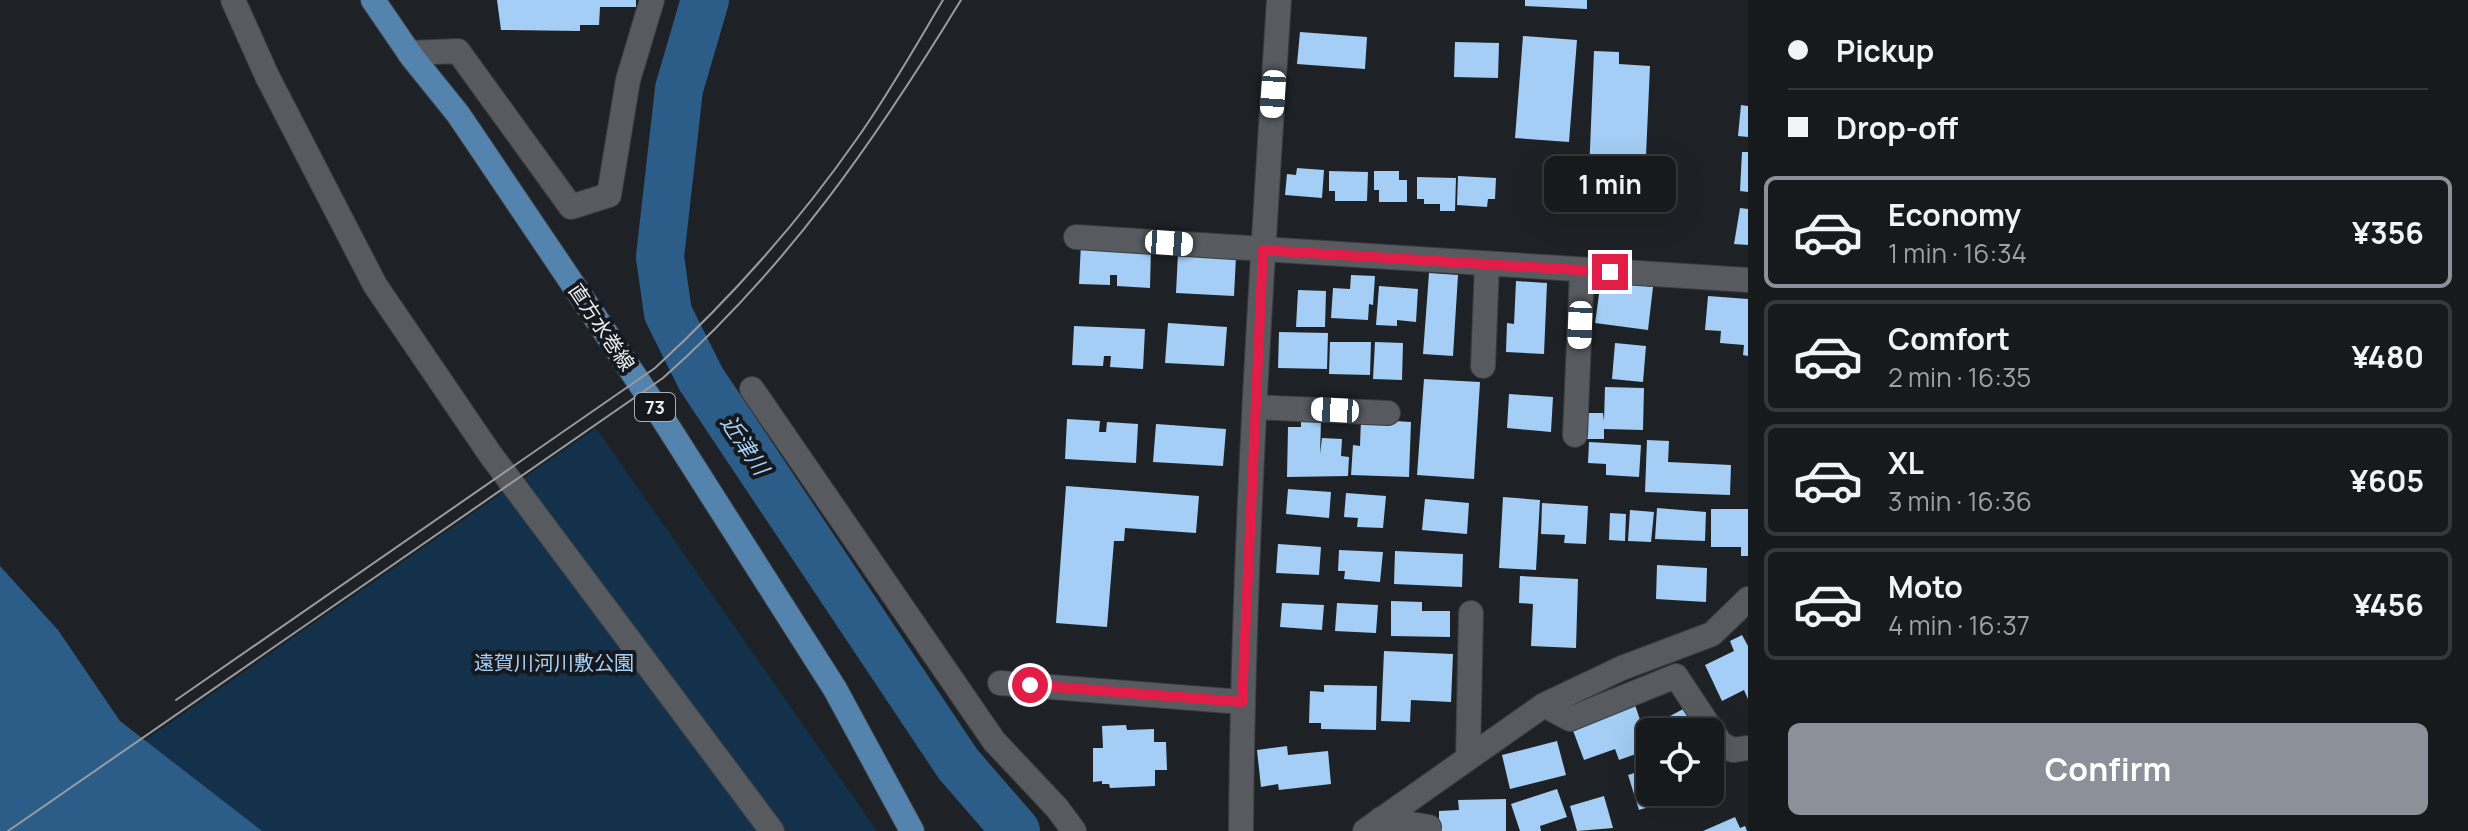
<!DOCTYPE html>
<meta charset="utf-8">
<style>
body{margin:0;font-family:Manrope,"Noto Sans JP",sans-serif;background:#1f2325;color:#f1f3f6;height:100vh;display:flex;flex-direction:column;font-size:30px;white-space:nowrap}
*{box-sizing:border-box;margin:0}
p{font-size:26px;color:#9ea1a3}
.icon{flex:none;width:44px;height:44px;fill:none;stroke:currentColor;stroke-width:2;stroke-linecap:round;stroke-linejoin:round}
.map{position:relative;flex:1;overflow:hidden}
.panel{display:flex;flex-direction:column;background:#161a1c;width:720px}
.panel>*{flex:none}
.guide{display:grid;align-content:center;height:176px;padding:0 40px;background:#161a1c}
.tools{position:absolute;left:1636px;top:718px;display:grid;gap:16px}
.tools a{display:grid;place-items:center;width:88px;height:88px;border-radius:12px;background:#161a1c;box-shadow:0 8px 32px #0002,0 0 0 2px #35383b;font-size:40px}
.end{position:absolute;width:36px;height:36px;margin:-18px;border:10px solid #e11d48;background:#fff;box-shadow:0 0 0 4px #fff}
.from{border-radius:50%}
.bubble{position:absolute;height:56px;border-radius:12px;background:#161a1c;box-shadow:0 8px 32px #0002,0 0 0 2px #35383b;font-size:26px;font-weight:700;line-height:56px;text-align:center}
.car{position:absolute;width:24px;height:48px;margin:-24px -12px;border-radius:10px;box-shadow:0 0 6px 2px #0007;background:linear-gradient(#fff 24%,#345 0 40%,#fff 0 76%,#345 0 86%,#fff 0)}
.guide b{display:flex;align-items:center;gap:28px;height:76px;font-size:30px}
.guide b+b{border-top:2px solid #35383b}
.guide i{width:20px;height:20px;background:#f1f3f6}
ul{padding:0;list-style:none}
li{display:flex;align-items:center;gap:24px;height:112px;margin:0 16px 12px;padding:0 24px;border:4px solid #35383b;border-radius:12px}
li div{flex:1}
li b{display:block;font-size:30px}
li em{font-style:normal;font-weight:700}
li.current{border-color:#8c9099}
li>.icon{width:72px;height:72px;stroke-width:1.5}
.button{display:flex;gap:16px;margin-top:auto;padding:16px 40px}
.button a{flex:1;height:92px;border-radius:12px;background:#8c9099;color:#fff;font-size:32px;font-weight:700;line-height:92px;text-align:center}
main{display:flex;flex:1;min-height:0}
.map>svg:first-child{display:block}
.green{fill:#14314b}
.water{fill:#2c5d88}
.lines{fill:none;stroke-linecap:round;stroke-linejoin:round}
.river{stroke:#2c5d88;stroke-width:48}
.building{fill:#a4cef5}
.minor-casing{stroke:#3a3e41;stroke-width:26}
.major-casing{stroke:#3a3e41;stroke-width:26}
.minor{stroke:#575b60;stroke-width:24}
.major{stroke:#5483ad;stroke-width:24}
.tram{stroke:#989b9f;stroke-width:2}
.route{stroke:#e11d48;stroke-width:10}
.labels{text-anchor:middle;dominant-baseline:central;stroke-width:8;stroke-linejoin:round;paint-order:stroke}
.shield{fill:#15191d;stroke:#acafb2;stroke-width:2}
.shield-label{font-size:18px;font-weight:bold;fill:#eceff2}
.street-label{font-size:20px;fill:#eceff2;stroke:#15191d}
.park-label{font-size:20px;fill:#a8d1f9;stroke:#15191d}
.water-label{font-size:22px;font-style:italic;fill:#a9d3fa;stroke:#15191d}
</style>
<main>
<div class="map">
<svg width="1748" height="831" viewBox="0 0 1748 831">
<rect width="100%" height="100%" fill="#1e2226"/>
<path class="green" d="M596,428L877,831H14Z"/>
<path class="water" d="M0,566L58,630L120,721L262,831H0Z"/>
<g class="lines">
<path class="river" d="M705,0L679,89L660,257L668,313L701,379L958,764L1016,831"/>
</g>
<path class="building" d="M497,0H636V7H600L599,25H580V31L501,30Z
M1525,0H1587V9L1525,6Z
M1300,32L1367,37L1365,69L1297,64Z
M1523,36L1577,40L1569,142L1515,138Z
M1455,42L1499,43L1498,78L1454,77Z
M1594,51L1619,52V64L1650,66L1644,200L1588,198Z
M1741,105L1748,106V137L1738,136Z
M1742,152H1748V192L1740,191Z
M1297,168L1324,170L1322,198L1285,195L1287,174L1296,175Z
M1329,171L1368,172L1367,201H1335V191H1329Z
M1374,171H1399V180H1407V202H1379V190H1374Z
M1458,176L1496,178L1495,199H1488L1487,207L1457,205Z
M1417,177L1456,178L1455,211H1440V204H1424V199H1417Z
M1740,208L1748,209V245L1734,244Z
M1081,244L1151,247L1150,288L1117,286V275H1110V285L1079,284Z
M1178,253L1236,256L1234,296L1176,293Z
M1429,273L1458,275L1453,356L1423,354Z
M1351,275L1375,276L1373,305L1369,304L1368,320L1331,318L1333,288L1350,289Z
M1601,280L1653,287L1648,330L1595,323Z
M1516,281L1547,283L1544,354L1506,352L1507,323L1514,324Z
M1379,286L1418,289L1416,322L1397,320V326L1376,325Z
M1298,290L1326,291L1325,327H1296Z
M1708,296L1748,299V356L1743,355L1744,345L1720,343L1721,331L1705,330Z
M1168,323L1227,327L1224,366L1165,363Z
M1074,326L1145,329L1143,369L1110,367L1111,356H1104L1103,366L1072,365Z
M1279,332L1328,333L1327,369L1278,368Z
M1330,342H1371L1370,375L1329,374Z
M1375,342L1403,343L1402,380L1373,379Z
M1615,343L1646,346L1643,382L1612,379Z
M1424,379L1480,382L1474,479L1417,475Z
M1605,387L1644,388L1643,430L1604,429V439H1584L1583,413H1603L1604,421Z
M1509,394L1553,397L1551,432L1507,428Z
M1067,419L1100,421L1099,432H1106L1107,422L1138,424L1136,463L1065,459Z
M1301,419L1321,420L1320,454L1322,438L1342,439L1341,456L1349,457L1348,476L1287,477L1288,427H1301Z
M1361,419L1411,422L1409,477L1351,475L1353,445L1360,446Z
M1156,424L1226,429L1223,466L1153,462Z
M1647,440L1669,441L1668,462L1731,465L1730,495L1645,492Z
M1589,442L1641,445L1639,477L1606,475V464L1588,463Z
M1066,486L1199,496L1196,533L1125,528L1124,541H1114L1107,627L1056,623Z
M1288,489L1331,492L1329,518L1286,514Z
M1346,493L1386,496L1383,528L1357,527L1358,518L1344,517Z
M1503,497L1540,500L1536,570L1499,568Z
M1425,499L1469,503L1467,534L1422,530Z
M1542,503L1588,506L1586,544L1564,543L1565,535L1541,534Z
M1657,508L1706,512L1705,541L1655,539Z
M1711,509H1748V556H1741V547H1711Z
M1630,510L1654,512L1651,542L1628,541Z
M1610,513L1626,514L1625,541L1609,540Z
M1278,544L1321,547L1319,575L1276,573Z
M1339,550L1383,552L1380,582L1344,579L1345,571H1338Z
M1395,551L1463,554L1462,587L1394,584Z
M1657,565L1707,568L1706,602L1656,599Z
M1520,576L1578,579L1576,648L1531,646L1533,604L1519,603Z
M1391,601L1422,602V611H1450V637L1391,636Z
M1282,603L1324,605L1322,630L1280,627Z
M1337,603L1378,605L1376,633L1335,631Z
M1742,635L1748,646V699L1744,690L1722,701L1705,665L1734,651L1730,641Z
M1384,651L1453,654L1451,702L1411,700L1410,722L1381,721Z
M1324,685L1377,686L1376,730L1321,729V723H1309L1310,691L1324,692Z
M1634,702L1650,749L1619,760L1615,749L1584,760L1571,725Z
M1685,708L1699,732H1665L1659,722Z
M1126,725L1127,730L1154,729V742H1166L1167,770H1155V786L1110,788L1109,784H1102V781L1093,782V748H1103L1102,726Z
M1557,741L1566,775L1510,789L1502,755Z
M1287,746L1288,755L1328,751L1331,784L1279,790L1278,784L1261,787L1257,750Z
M1650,768V792H1684L1685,796L1639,810L1628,775Z
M1557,789L1567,817L1540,826L1541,831H1520L1511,804Z
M1604,796L1613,828L1577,831L1570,806Z
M1506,799V831H1439V811L1459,810L1458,800Z
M1735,817L1740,828L1745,826L1747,831H1703Z"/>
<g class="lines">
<defs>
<path id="minor" d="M233,0L267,76L375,285L490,454L772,831
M409,53L458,51L571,207L609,195L628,80L652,0
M1076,237L1748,280
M1483,366L1487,264
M752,389L994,741L1057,808L1074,831
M1255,407L1388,413
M1575,435L1582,270
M1000,683L1242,702
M1544,705L1570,719L1676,676L1721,744L1733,750L1748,748
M1468,758L1471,613
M1381,819L1429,827L1428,831
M1241,831C1243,554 1261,277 1279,0
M1365,831L1544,705L1622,668L1712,634L1748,599"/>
<path id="major" d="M373,0L412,57L458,114L653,403L835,689L912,831"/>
</defs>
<use href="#minor" class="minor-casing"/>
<use href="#major" class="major-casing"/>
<use href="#minor" class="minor"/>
<use href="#major" class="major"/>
<path class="tram" d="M176,700L655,368C730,299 798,223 856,140C888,95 915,47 943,0
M8,831L663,378C787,268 875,141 961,0"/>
</g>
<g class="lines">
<path class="route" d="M1030,685L1242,702L1263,250L1610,272"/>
</g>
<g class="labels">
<rect class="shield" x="635" y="393" width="40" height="28" rx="6"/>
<g class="shield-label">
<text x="655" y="407">73</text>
</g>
<g class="street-label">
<text transform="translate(602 327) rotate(56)">直方水巻線</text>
</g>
<g class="park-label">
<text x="554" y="662">遠賀川河川敷公園</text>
</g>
<g class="water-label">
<text transform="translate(745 445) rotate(56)">近津川</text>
</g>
</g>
</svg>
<div class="tools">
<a><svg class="icon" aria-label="locate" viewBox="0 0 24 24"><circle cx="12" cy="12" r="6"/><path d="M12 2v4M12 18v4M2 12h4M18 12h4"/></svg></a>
</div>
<i class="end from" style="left:1030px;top:685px"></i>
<i class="end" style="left:1610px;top:272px"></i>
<div class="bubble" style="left:1544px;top:156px;width:132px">1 min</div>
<i class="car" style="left:1273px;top:94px;rotate:184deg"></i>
<i class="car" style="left:1169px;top:243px;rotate:94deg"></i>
<i class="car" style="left:1580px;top:325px;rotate:182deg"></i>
<i class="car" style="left:1335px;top:410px;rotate:273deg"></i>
</div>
<section class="panel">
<div class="guide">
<b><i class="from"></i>Pickup</b>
<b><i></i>Drop-off</b>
</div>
<ul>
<li class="current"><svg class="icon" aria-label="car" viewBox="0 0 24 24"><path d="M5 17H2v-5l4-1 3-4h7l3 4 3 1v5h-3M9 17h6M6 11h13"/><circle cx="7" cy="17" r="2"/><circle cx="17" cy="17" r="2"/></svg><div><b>Economy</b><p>1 min · 16:34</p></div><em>¥356</em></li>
<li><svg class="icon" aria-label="car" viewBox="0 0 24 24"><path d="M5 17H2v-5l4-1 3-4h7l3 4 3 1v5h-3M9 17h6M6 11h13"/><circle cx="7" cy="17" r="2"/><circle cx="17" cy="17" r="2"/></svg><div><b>Comfort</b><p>2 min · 16:35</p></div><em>¥480</em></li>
<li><svg class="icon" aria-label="car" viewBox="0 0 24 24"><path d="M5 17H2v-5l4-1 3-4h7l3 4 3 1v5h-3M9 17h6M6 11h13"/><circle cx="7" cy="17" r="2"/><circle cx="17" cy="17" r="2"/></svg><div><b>XL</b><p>3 min · 16:36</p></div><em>¥605</em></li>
<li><svg class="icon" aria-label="car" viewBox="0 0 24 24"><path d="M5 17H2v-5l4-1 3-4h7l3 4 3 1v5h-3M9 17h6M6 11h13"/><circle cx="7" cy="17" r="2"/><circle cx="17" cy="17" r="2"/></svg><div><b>Moto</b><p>4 min · 16:37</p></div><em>¥456</em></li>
</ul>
<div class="button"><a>Confirm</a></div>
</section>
</main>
